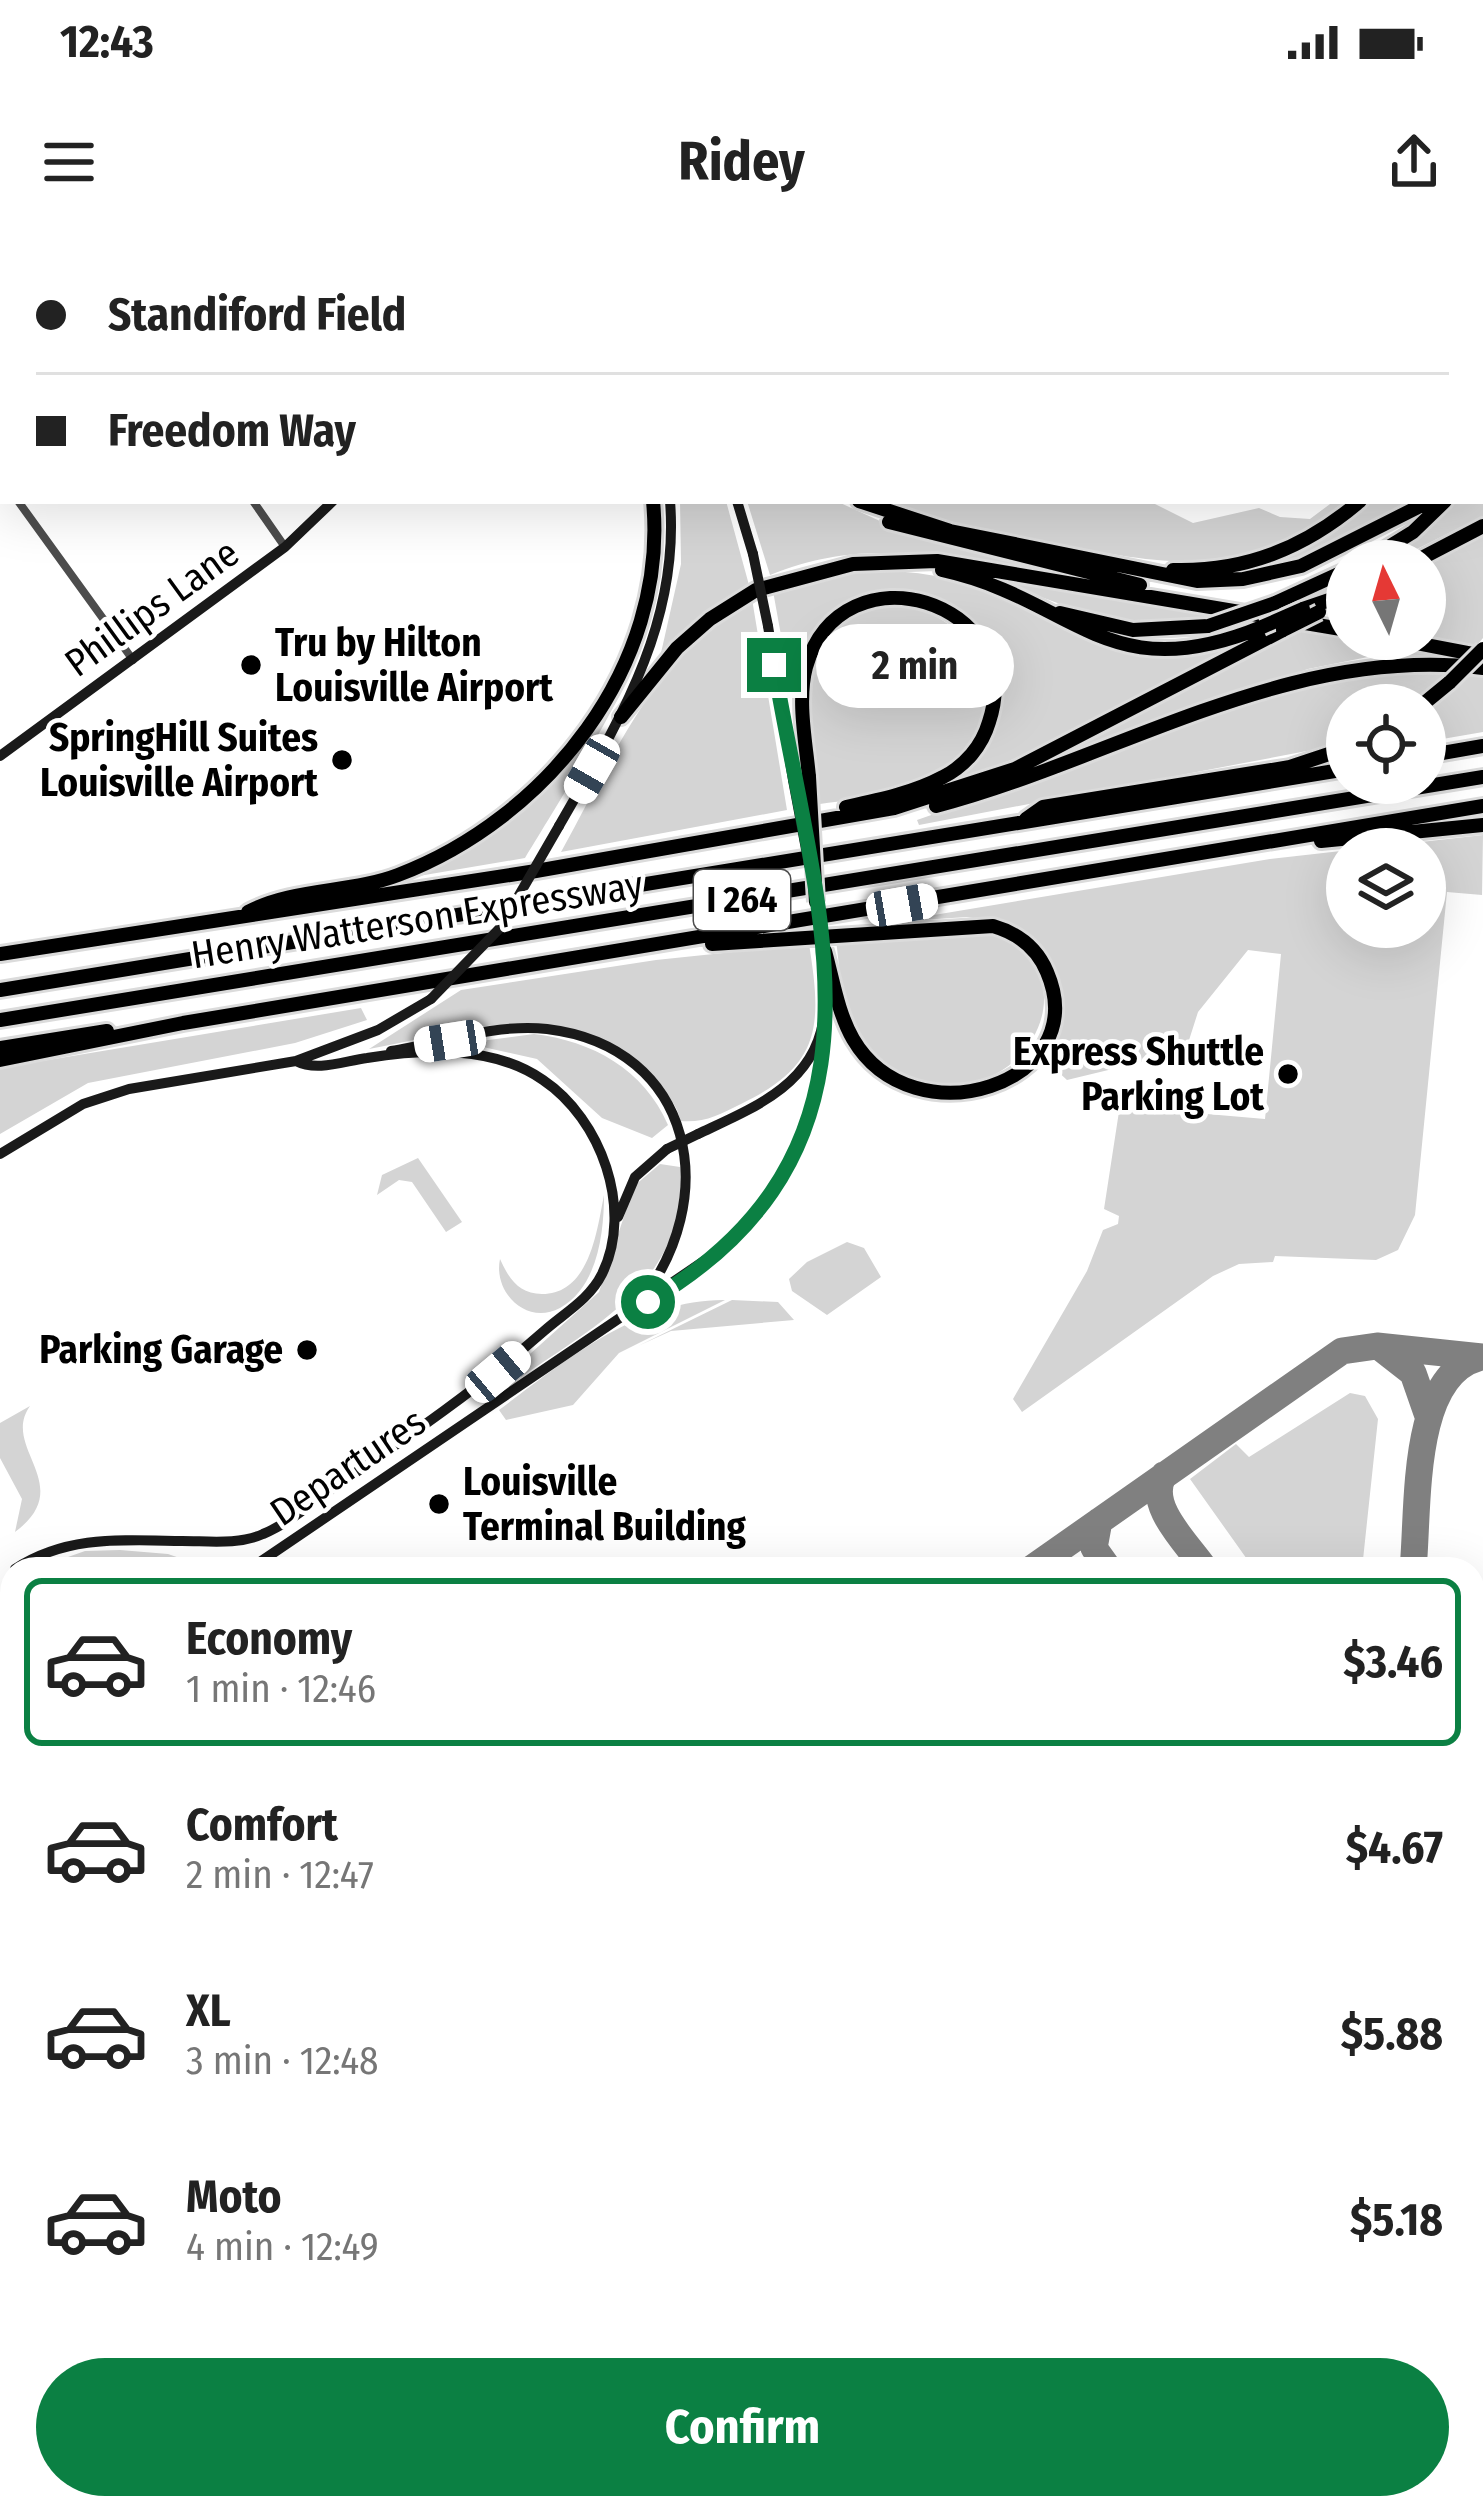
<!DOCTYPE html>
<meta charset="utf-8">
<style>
body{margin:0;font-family:"Fira Sans Condensed",sans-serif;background:#f6f6f6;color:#222;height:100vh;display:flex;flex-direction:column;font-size:45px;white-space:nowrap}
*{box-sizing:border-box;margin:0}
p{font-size:39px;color:#767676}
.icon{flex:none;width:66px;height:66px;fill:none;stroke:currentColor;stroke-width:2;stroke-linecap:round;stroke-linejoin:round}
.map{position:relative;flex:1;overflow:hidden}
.details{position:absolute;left:0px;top:1317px;width:1485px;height:963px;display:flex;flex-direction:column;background:#fff;border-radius:36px 36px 0 0;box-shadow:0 12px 48px #0002}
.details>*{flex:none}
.guide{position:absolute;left:0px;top:0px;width:1485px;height:264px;box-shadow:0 12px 48px #0002;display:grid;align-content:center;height:264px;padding:0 36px;background:#fff}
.needle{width:78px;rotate:355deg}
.buttons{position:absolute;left:1326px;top:300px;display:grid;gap:24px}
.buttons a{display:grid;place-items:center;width:120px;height:120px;border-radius:50%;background:#fff;box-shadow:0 12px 48px #0002;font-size:60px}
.end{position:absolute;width:54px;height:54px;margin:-27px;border:15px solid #0b8043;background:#fff;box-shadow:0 0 0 6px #fff}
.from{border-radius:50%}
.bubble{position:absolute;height:84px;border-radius:42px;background:#fff;box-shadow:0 12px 48px #0002;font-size:39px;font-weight:700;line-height:84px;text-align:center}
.car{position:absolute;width:36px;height:72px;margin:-36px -18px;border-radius:15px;box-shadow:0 0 9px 3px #0007;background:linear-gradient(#fff 24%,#345 0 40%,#fff 0 76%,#345 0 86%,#fff 0)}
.guide b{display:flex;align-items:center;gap:42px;height:114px;font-size:45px}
.guide b+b{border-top:3px solid #e0e0e0}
.guide i{width:30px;height:30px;background:#222}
ul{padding:21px 0 0;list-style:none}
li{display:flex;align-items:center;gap:36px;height:168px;margin:0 24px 18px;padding:0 12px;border:6px solid transparent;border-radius:18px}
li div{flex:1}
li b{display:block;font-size:45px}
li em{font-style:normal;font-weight:700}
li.active{border-color:#0b8043}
li>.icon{width:108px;height:108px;stroke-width:1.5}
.primary-button{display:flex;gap:24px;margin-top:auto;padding:24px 36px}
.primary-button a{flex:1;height:138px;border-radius:72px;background:#0b8043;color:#fff;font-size:48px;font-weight:700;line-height:138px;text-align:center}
.status{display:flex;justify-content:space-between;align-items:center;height:84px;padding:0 60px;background:#fff;direction:ltr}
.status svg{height:33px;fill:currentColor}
header{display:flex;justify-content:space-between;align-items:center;height:156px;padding:0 36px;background:#fff;font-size:54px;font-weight:700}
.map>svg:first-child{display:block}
.green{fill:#d4d4d4;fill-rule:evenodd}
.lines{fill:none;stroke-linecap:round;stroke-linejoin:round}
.taxiway{stroke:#808080;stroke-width:27}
.highway-casing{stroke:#dbdbdb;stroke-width:20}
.street{stroke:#4d4d4d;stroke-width:8}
.secondary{stroke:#1a1a1a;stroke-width:10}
.highway{stroke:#000;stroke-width:14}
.highway-bridge-casing{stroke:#dbdbdb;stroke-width:20;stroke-linecap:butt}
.secondary-bridge{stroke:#1a1a1a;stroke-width:10}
.highway-bridge{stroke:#000;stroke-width:14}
.route{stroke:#0b8043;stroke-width:15}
.poi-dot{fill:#000;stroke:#fff;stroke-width:4.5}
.labels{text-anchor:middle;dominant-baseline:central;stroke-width:9;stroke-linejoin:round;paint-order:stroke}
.shield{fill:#fff;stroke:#4c4c4c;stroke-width:3}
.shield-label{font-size:36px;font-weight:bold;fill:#000}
.street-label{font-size:39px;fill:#000;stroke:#fff}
.poi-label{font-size:39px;font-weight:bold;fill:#000;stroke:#fff;text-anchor:end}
</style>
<div class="status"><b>12:43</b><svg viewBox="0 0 49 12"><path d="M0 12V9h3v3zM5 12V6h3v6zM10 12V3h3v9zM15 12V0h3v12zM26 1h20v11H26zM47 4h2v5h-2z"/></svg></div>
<header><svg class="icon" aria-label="menu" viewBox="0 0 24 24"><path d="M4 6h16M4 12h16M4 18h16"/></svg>Ridey<svg class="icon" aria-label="share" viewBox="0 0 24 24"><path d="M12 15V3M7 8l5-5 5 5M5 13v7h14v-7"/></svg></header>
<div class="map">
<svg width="1483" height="2278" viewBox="0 0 1483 2278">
<rect width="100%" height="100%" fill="#fff"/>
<path class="green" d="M1483,219V276L1393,321H1377L1451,261H1482Z
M680,261H726L749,345L702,376L661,413L681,324Z
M747,261H836L913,296L1030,327C928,323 874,294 770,335Z
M884,261H1149L1193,283L1259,268L1280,277L1310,279L1334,261H1349C1247,344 1163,325 1044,301C990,290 936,281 884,261Z
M1367,261H1419L1311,315L1231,334L1293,312Z
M1483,296V398L1477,405L1425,396V326Z
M851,331C901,329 949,334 995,354C1035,371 1071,397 1113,408C1155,418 1200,405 1240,403L1022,516L934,548C966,516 998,493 999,446C988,424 976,387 958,371C911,333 839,349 809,400C797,419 796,442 793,462L773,351Z
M997,337L1219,375C1138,394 1070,373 997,337Z
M752,359L787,570L561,612C616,513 651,419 752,359Z
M884,364C971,362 1027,464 951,522C914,551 865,558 820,564C812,485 782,391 884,364Z
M643,387C652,416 547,581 525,618L407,638L479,600L555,535Z
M1298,391L1440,415L1368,417L1308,429L1047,522Z
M1453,430L1410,465H1347V498L1312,510L919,585L917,580L1336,434Z
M1471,432L1483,433V492L1425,502V468Z
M1483,595L1482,655L1447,652L1415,975L1398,1010L1376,1020L1275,1016L1273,1022L1239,1024L1213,1036L1022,1172L1013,1159L1087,1031L1103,990L1118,984L1119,976L1104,969L1122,852L1132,845L1176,850L1183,856L1184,872L1265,879L1281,714L1248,710L1198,772L1183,819L1158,818L1067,840L1041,816L1054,739L1004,683L967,677L892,682L1270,619ZM1347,609H1425V687H1347Z
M985,690C1108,728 1019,892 899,832C874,820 854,800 846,773C839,749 840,726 836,701Z
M809,704C822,785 822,825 741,864C719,875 705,883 680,881C679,864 658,843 643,831C543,755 483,789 369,809L461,750L656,720Z
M361,768L367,780L295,803L88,843L0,894V828Z
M534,794C592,801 644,829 668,885L652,898L602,878L537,819L465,803Z
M418,918L462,982L446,992L412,942L399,940L377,955L382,935Z
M660,924L680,927C689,1037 600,1083 521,1137V1122L599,1052L634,946Z
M604,955C604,992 598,1047 560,1068C526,1086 493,1052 500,1019C509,1039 519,1054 542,1054C590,1054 597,990 604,955Z
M847,1002L864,1008L881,1037L827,1075L792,1051L789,1039L807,1022Z
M725,1060L619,1113L573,1165L506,1180L499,1170C566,1120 639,1059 725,1060Z
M732,1060L778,1062L794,1080L671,1091L638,1106Z
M1350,1153L1365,1156L1378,1179L1362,1329H1254L1190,1239L1236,1204L1249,1217Z
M30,1166C0,1208 78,1245 15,1292L22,1259L0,1218V1183Z
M120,1310L168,1314L197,1324L34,1329L85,1311Z
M1483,1359V1534L1473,1541V1361Z
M1483,1604V2140L1473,2125V1612Z
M8,1888L12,1900V2027L0,1993V1891Z
M1473,2193L1483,2206V2278H1352L1353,2268H1473Z
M534,2268H1050L1052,2278H529Z
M1188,2268H1283L1282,2278H1186Z"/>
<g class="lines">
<path class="taxiway" d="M1381,1108L1413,1133L1428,1176
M1164,1235C1145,1265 1188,1304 1205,1329
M1099,1281L1094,1308L1109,1329
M1031,1329L1342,1111L1377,1106L1483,1117
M1413,1329C1419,1269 1410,1137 1478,1118
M1473,1558L1483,1551
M0,2092L12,2126
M1473,2162L1483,2176
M0,2204L12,2200
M63,2268L66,2278
M214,2268L249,2278
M102,2278L112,2268
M453,2278L467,2268
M494,2278L496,2268
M1316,2278L1317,2268"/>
<defs>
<path id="highway" d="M1482,39L1483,38
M1482,214L1483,212
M859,261L950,291L1197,341L1243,339L1301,326L1430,261
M889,282L1140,345
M1366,321L1413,292L1445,261
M1416,321L1483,286
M942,330C1075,359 1106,451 1262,387
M1173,330C1245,332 1305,308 1360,261
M1275,363L1347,330
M1303,369L1347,354
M1060,373L1133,390L1208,386
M1395,399L1483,416
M1422,465L1450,442
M621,477L677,408L710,379L756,350L853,324L937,321L1347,390
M1425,516L1483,506
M809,537C806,503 797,461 806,427C842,303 1029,361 989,482C982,506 965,526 943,537C913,553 879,560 846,567
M936,566C1118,518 1289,404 1483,428
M1026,579L1043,567L1290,527L1347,508
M1321,601L1483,585
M248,672C293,648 351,653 398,635C546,579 669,426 653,261
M712,704L993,686C1017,693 1037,708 1047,732C1095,844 913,902 853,799C838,773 833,740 825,711
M0,714L536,631L894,568L1015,529L1283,390
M0,750L1347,529
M0,780L1483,537
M0,808L107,791
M0,820L183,783L1483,566"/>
</defs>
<use href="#highway" class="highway-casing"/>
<path class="street" d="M575,0L576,3
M3,233V240
M18,261L133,420
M253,261L285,307
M0,1522L12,1541"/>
<path class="secondary" d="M643,0L644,3
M601,3L604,0
M737,261L753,314
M768,386L793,540
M0,516L285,307L333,261
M559,586C618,483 680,384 670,261
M391,811C440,803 497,783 547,789C695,807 723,960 638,1064
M698,894C751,869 812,846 823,782
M0,914L83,864L129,849L296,821L378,790L431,759
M618,977L635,937L667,909
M15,1329C67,1295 122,1300 182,1301C209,1301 238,1305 263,1294C290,1283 315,1260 339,1244C411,1195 479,1148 544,1091C564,1073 589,1060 602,1034C634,969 601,879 543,840C493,805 423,809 367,818C344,821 317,832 296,821
M209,1329L260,1322L726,1006C812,923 828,844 825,730
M0,1383L12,1375"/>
<use href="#highway" class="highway"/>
<defs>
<path id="highway-bridge" d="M1208,386L1275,363
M1262,387L1303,369
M1283,390L1319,372
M1450,442L1483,409
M809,537L816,662"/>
</defs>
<use href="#highway-bridge" class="highway-bridge-casing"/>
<path class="secondary-bridge" d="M753,314L768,386
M793,540L809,625
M814,655L825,711
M431,759L500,688L559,586
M667,909L698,894"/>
<use href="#highway-bridge" class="highway-bridge"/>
</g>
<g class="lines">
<path class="route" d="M648,1062C912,907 814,668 774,425"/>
</g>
<g class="poi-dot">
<circle cx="251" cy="425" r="12"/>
<circle cx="342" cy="520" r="12"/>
<circle cx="1288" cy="834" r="12"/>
<circle cx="307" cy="1110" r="12"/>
<circle cx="439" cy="1264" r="12"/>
</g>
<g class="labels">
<rect class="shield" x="694" y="630" width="96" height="60" rx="9"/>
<g class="shield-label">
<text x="742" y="660">I 264</text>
</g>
<g class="street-label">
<text transform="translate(152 368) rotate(-36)">Phillips Lane</text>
<text transform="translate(417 680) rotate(-9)">Henry Watterson Expressway</text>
<text transform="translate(348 1227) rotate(-34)">Departures</text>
</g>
<g class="poi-label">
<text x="275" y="403" text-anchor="start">Tru by Hilton<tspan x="275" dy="45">Louisville Airport</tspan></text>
<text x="318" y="498">SpringHill Suites<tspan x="318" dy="45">Louisville Airport</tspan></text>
<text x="1264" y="812">Express Shuttle<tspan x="1264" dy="45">Parking Lot</tspan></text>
<text x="283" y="1110">Parking Garage</text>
<text x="463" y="1242" text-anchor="start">Louisville<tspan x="463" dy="45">Terminal Building</tspan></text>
</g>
</g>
</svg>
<div class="buttons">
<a><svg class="needle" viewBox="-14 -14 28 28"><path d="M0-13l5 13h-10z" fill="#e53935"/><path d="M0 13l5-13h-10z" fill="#767676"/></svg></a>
<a><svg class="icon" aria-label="locate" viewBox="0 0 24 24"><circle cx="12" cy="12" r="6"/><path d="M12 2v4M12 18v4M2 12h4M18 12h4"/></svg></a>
<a><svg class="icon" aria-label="layers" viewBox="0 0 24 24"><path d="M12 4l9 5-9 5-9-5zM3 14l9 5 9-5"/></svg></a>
</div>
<i class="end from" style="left:648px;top:1062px"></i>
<i class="end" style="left:774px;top:425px"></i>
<div class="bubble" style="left:816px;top:384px;width:198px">2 min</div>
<i class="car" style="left:592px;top:529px;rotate:210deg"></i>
<i class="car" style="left:902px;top:665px;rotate:80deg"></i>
<i class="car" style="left:450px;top:801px;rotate:261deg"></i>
<i class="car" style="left:498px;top:1132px;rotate:50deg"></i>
<div class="guide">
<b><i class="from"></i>Standiford Field</b>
<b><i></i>Freedom Way</b>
</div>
<section class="details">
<ul>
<li class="active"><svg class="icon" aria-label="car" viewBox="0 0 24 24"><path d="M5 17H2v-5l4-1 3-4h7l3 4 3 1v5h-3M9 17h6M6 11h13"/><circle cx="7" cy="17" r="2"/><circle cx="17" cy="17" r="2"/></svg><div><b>Economy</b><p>1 min · 12:46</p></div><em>$3.46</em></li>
<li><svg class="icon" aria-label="car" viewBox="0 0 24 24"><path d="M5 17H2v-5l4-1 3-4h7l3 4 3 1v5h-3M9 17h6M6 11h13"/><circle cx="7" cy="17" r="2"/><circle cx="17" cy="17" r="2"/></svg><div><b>Comfort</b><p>2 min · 12:47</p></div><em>$4.67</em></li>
<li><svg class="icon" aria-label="car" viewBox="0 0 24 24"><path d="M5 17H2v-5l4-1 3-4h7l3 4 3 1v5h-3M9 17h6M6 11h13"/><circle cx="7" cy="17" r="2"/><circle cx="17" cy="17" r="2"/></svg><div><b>XL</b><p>3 min · 12:48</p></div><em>$5.88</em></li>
<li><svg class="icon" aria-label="car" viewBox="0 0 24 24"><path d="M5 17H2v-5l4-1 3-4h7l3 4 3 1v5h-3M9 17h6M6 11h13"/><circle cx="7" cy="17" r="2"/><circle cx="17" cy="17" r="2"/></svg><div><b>Moto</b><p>4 min · 12:49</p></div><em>$5.18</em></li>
</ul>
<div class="primary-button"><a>Confirm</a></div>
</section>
</div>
